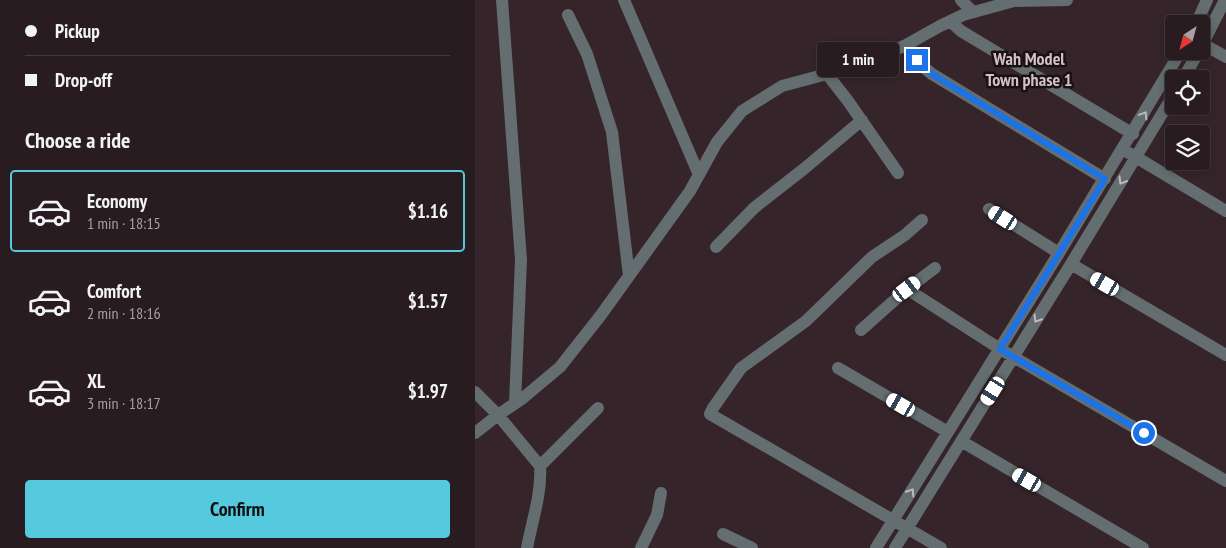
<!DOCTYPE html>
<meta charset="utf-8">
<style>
body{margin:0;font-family:"PT Sans Narrow",sans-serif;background:#302529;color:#f1f3f6;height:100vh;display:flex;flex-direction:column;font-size:19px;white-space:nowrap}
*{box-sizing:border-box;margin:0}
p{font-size:16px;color:#a5a1a5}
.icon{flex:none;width:28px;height:28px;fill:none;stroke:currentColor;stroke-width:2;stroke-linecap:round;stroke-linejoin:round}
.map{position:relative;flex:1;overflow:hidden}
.panel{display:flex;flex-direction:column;background:#281c20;width:475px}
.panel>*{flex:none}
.hud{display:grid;align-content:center;height:110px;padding:0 25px;background:#281c20}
.needle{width:32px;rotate:216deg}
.tools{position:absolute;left:690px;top:15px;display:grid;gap:10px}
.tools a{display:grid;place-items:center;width:45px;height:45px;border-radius:5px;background:#281c20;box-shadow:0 2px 8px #0003,0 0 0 1px #443a3e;font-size:25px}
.end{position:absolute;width:22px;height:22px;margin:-11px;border:6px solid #1a73e8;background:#fff;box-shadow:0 0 0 2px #fff}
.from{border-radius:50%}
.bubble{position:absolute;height:35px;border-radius:5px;background:#281c20;box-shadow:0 2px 8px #0003,0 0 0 1px #443a3e;font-size:16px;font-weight:700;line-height:35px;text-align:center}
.car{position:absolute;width:15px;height:30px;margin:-15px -8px;border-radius:6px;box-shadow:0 0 4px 1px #0007;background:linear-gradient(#fff 24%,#345 0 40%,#fff 0 76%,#345 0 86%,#fff 0)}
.hud b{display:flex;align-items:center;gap:18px;height:48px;font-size:19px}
.hud b+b{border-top:1px solid #443a3e}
.hud i{width:12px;height:12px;background:#f1f3f6}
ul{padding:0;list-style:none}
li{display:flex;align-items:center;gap:15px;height:82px;margin:0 10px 8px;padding:0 15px;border:2px solid transparent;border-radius:5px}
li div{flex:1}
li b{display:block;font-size:19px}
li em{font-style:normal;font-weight:700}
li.current{border-color:#55cadf}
li>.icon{width:45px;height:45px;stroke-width:1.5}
h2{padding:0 25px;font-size:22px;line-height:60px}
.primary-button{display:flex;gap:10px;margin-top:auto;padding:10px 25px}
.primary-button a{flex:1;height:58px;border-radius:5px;background:#55cadf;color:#111;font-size:20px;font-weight:700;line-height:58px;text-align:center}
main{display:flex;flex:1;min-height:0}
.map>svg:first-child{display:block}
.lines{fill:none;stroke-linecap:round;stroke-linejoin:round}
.minor{stroke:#646d6f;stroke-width:12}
.oneway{stroke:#bdbabc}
.route{stroke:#1a73e8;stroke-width:6}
.labels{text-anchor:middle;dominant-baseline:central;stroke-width:5;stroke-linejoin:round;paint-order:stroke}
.quarter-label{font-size:18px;font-weight:bold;fill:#d4bfc5;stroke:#181113}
</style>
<main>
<section class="panel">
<div class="hud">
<b><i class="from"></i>Pickup</b>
<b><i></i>Drop-off</b>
</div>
<h2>Choose a ride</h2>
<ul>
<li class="current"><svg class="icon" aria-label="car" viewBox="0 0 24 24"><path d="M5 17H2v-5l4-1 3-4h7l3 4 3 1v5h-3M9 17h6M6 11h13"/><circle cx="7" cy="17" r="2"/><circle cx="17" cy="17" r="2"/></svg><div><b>Economy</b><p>1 min · 18:15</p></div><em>$1.16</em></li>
<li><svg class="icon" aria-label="car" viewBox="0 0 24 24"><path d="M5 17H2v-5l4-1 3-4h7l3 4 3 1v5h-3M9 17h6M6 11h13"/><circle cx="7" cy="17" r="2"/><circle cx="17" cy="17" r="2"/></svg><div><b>Comfort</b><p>2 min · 18:16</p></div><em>$1.57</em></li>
<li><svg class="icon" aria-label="car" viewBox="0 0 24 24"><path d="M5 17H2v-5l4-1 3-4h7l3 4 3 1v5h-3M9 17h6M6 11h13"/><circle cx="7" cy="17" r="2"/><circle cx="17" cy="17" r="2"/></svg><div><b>XL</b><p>3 min · 18:17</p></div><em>$1.97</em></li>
</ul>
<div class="primary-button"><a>Confirm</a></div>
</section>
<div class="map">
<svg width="751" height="548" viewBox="0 0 751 548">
<rect width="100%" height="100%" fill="#35252a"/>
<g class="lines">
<path class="minor" d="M27,0L46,260L40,403
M149,0L224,175
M486,0L498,12
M93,15L112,54L137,132L154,276
M475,21L486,31L658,134
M721,24L732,0
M726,43L751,57
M431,45L441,61L457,74L630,179
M726,47L750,0
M352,74L373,101L423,173
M708,79L724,51
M654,153L751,211
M514,209L584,253
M447,220L430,235L397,257L331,321L266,368L238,408L235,414L466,548
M241,247L279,208L330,168L387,120
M596,264L751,355
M432,289L525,349L751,481
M386,330L432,289L460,268
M363,368L473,432
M0,392L23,415L65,466C67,493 57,521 52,548
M0,433L23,415L48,398L85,367L126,315L215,191L242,142L267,111L307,86L352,74L408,55L431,45L465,26L488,15L539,1L592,0
M486,441L668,548
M65,466L123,408
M248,534L277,548
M166,548L182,515L186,493
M401,548L584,253L706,51
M420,548L596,264L699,94"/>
</g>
<defs><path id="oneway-chevron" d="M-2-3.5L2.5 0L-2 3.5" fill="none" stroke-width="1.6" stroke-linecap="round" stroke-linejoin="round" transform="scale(1.25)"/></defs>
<g class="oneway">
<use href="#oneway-chevron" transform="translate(669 115) rotate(-59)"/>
<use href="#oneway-chevron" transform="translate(647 181) rotate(121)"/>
<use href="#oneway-chevron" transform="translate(562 319) rotate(122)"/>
<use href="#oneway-chevron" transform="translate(436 492) rotate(-58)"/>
</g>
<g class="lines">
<path class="route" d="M442,60L457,74L630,179L525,349L669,433"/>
</g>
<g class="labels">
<g class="quarter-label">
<text x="554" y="58">Wah Model<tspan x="554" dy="21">Town phase 1</tspan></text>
</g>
</g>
</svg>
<div class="tools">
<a><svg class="needle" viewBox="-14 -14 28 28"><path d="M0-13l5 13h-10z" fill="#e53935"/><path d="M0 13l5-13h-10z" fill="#a5a1a5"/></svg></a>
<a><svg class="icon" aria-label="locate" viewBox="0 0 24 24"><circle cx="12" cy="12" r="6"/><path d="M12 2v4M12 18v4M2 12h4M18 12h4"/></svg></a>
<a><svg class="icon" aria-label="layers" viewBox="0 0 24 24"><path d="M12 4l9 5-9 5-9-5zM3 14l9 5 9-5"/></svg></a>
</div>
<i class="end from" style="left:669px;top:433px"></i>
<i class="end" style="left:442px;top:60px"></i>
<div class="bubble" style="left:342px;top:42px;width:82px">1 min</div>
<i class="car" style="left:528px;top:218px;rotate:302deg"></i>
<i class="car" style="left:630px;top:284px;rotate:300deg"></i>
<i class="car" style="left:432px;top:289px;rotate:53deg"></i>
<i class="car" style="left:518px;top:391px;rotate:212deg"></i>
<i class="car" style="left:426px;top:405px;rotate:300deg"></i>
<i class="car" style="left:552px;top:480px;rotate:300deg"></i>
</div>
</main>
